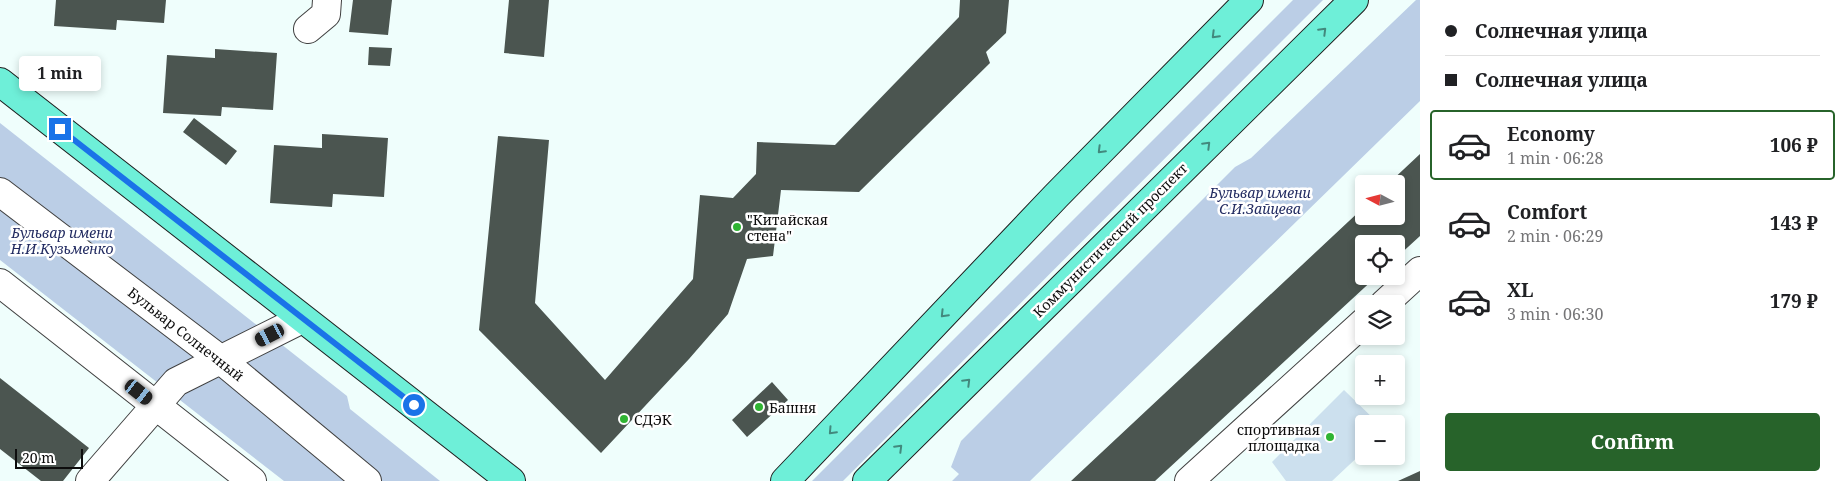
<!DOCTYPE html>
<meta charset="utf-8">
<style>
body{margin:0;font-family:"Noto Serif",serif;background:#f6f6f6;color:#202124;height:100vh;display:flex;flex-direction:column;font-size:19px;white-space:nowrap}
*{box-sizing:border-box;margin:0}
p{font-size:16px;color:#757577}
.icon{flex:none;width:28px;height:28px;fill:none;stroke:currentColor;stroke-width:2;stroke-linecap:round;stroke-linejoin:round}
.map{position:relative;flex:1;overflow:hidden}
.drawer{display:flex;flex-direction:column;background:#fff;width:425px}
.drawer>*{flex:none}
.banner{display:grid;align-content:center;height:110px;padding:0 25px;background:#fff}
.needle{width:32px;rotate:277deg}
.tools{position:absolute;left:1355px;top:175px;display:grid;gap:10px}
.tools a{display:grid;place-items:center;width:50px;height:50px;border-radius:5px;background:#fff;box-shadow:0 2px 8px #0003;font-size:25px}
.scale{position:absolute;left:15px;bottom:12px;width:68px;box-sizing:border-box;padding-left:5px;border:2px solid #0d0d0d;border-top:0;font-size:14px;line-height:18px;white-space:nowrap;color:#0d0d0d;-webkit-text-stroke:4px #fff;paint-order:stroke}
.end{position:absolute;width:22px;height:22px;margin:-11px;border:6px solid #1a73e8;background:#fff;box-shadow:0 0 0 2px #fff}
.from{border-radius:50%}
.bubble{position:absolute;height:35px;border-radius:5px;background:#fff;box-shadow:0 2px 8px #0003;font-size:16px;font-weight:700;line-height:35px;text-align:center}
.car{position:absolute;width:15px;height:30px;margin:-15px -8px;border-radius:6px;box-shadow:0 0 4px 1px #0007;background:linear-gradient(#222 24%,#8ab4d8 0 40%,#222 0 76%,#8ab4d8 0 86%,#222 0)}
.banner b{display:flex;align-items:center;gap:18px;height:48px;font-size:19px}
.banner b+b{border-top:1px solid #e0e0e0}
.banner i{width:12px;height:12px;background:#202124}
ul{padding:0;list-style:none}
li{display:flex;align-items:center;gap:15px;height:70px;margin:0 10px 8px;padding:0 15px;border:2px solid transparent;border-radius:5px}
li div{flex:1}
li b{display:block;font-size:19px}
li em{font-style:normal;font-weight:700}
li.selected{border-color:#27632a}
li>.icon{width:45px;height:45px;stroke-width:1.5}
.primary-button{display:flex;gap:10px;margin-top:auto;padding:10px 25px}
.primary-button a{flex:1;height:58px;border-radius:5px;background:#27632a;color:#fff;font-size:20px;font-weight:700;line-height:58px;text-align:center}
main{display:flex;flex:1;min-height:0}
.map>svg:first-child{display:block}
.green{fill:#bbcee6}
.pitch{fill:#cce0ee}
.building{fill:#4b5550}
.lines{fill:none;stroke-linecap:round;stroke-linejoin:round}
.minor-casing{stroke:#404040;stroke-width:30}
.major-casing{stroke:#1e1e1e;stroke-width:30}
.minor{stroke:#fff;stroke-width:28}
.major{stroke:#6eefd8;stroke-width:28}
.oneway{stroke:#42897d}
.route{stroke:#1a73e8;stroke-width:6}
.poi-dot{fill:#2fb432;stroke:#fff;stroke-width:2}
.labels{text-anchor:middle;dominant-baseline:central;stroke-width:5;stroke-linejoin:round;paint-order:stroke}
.park-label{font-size:14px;font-style:italic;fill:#222b61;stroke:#fff}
.poi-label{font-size:14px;fill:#0d0d0d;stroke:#fff;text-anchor:start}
.street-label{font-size:14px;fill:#0d0d0d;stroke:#fff}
</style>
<main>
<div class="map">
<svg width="1420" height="481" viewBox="0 0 1420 481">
<rect width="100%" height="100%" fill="#effefc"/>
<path class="green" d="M1293,0H1323L843,481H812Z
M1416,0H1420V101L1030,481H952L959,474L951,467L961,441L1235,167L1251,158Z
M0,123L347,396L350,409L440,481H284L0,260Z"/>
<path class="pitch" d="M1344,390L1379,424H1364V451L1332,481H1286L1272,462Z"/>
<path class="building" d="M56,0H166L164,23L117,20L116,30L54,26Z
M353,0H392L388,35L349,32Z
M509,0H549L544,57L504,53Z
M960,0H1009L1006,33L986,52L990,63L859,192L781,190L773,256L747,259L728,314L689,359L601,453L479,330L498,136L549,140L535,303L605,380L693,279L700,195L733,198L756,174L757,142L835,145L959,17Z
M369,47L392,48L390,66L368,65Z
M215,49L277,53L273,110L222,107L221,116L163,113L167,55L215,58Z
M194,118L237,151L226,165L183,132Z
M322,134L388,138L384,197L333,194L332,207L270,203L274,145L322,148Z
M1420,154V236L1396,258V244H1364V276H1377L1155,481H1071L1364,207V216H1396V184H1388Z
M0,378L89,448L63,481H41L0,449Z
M772,382L788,400L747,437L732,420Z
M1420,471V481H1398Z"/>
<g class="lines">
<defs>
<path id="minor" d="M308,29L326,14L327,0
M0,192L221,360L367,481
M0,283L252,481
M1384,304L1420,271
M90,481L176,382L302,319
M1189,481L1364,322"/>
<path id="major" d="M0,82L511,481
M785,481L1056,196L1249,0
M867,481L1354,0"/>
</defs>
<use href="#minor" class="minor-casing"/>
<use href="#major" class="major-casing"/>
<use href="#minor" class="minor"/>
<use href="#major" class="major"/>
</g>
<defs><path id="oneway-chevron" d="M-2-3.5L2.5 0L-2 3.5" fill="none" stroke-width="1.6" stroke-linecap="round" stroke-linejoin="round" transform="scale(1.25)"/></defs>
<g class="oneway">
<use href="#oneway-chevron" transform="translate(1323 31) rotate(-45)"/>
<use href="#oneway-chevron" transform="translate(1215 35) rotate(135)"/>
<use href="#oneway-chevron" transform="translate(1207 145) rotate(-45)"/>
<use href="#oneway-chevron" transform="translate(1101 150) rotate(135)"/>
<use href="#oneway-chevron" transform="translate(944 314) rotate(134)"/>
<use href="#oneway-chevron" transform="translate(967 382) rotate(-45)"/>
<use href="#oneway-chevron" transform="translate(832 431) rotate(133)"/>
<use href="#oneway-chevron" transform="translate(899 448) rotate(-45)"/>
</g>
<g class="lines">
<path class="route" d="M60,129L414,405"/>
</g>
<g class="poi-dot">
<circle cx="737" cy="227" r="5"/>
<circle cx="759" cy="407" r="5"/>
<circle cx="624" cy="419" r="5"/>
<circle cx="1330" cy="437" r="5"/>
</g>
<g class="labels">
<g class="park-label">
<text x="1260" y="192">Бульвар имени<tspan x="1260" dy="16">С.И.Зайцева</tspan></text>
<text x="62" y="232">Бульвар имени<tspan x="62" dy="16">Н.И.Кузьменко</tspan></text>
</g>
<g class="poi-label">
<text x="747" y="219">"Китайская<tspan x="747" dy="16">стена"</tspan></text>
<text x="769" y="407">Башня</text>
<text x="634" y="419">СДЭК</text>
<text x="1320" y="429" text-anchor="end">спортивная<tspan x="1320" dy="16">площадка</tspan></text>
</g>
<g class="street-label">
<text transform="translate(1110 240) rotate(-45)">Коммунистический проспект</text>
<text transform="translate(186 334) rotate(38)">Бульвар Солнечный</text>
</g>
</g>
</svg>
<div class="tools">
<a><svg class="needle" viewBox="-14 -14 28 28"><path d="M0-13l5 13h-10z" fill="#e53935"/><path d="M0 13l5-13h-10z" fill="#757577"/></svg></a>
<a><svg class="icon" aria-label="locate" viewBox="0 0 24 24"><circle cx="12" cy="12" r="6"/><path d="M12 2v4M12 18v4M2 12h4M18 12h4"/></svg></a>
<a><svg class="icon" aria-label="layers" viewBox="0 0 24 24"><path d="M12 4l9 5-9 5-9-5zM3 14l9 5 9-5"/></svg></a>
<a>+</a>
<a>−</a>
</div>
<div class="scale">20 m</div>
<i class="end from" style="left:414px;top:405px"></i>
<i class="end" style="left:60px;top:129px"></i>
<div class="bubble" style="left:19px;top:56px;width:82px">1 min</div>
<i class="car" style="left:270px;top:335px;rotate:243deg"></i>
<i class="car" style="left:139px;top:392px;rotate:128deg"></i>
</div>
<section class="drawer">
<div class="banner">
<b><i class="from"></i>Солнечная улица</b>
<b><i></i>Солнечная улица</b>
</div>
<ul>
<li class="selected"><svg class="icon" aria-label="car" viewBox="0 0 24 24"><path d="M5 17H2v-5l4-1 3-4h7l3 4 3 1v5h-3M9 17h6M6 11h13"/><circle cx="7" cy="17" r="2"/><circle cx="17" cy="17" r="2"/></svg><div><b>Economy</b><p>1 min · 06:28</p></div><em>106 ₽</em></li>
<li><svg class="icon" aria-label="car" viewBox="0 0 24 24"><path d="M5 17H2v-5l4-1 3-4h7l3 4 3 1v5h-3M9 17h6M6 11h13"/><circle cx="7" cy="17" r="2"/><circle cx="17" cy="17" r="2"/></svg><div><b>Comfort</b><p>2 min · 06:29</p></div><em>143 ₽</em></li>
<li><svg class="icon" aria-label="car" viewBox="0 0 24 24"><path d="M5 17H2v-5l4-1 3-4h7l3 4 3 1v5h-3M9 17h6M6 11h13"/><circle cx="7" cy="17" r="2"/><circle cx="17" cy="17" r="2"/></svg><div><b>XL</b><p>3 min · 06:30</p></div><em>179 ₽</em></li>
</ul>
<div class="primary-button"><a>Confirm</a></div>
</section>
</main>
